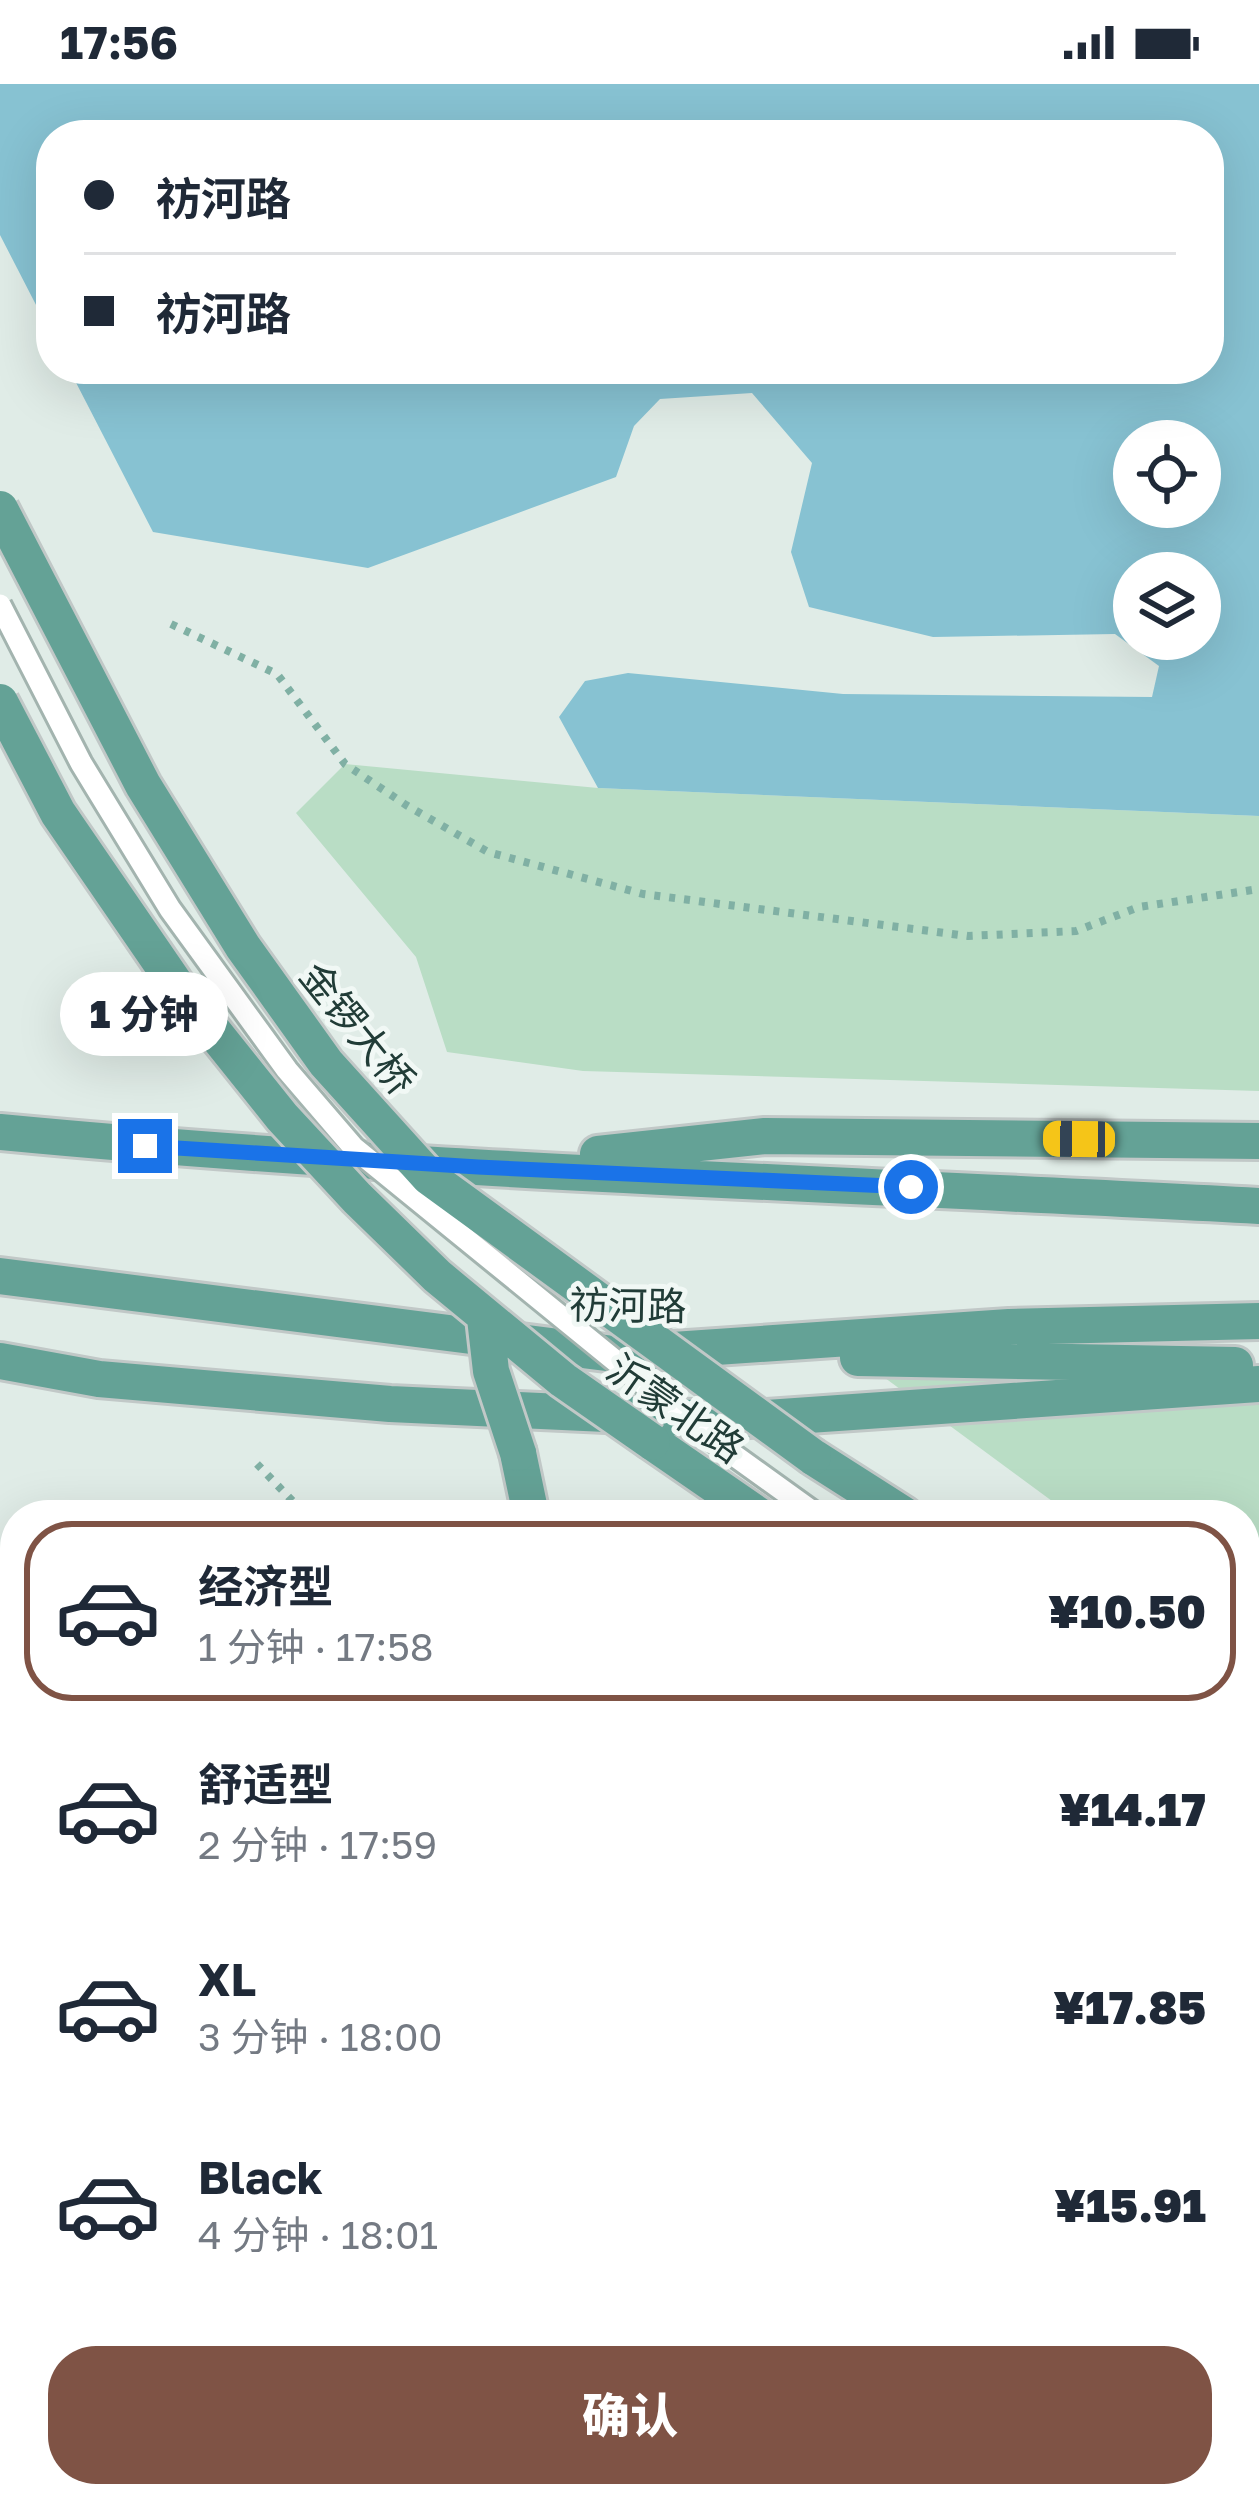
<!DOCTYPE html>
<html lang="zh">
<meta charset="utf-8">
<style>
body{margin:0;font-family:"Golos Text","Noto Sans SC",sans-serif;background:#f6f6f7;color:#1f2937;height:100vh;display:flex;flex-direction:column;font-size:45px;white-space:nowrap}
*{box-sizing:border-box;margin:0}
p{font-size:39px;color:#747a83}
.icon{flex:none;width:66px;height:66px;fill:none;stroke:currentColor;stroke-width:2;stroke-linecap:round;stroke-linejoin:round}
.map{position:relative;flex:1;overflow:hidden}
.side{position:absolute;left:0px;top:1416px;width:1260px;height:1008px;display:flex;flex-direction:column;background:#fff;border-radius:48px 48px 0 0;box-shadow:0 12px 48px #0002}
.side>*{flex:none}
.hud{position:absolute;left:36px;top:36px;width:1188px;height:264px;border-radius:48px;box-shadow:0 12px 48px #0002;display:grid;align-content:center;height:264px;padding:0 48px;background:#fff}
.tools{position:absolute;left:1113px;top:336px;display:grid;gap:24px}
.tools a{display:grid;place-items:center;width:108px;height:108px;border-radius:50%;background:#fff;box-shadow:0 12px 48px #0002;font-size:60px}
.end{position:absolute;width:54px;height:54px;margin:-27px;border:15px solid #1a73e8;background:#fff;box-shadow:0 0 0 6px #fff}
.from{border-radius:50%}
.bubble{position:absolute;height:84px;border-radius:42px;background:#fff;box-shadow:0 12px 48px #0002;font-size:39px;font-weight:800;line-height:84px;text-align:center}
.car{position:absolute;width:36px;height:72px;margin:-36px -18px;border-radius:15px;box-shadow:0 0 9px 3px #0007;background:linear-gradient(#f5c518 24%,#345 0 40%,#f5c518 0 76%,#345 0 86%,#f5c518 0)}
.hud b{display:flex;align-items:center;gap:42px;height:114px;font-size:45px}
.hud b+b{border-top:3px solid #e0e1e3}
.hud i{width:30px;height:30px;background:#1f2937}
ul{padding:21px 0 0;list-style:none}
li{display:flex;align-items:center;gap:36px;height:180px;margin:0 24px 18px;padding:0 24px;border:6px solid transparent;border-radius:48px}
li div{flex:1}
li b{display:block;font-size:45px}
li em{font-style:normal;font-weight:800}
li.current{border-color:#7f5345}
li>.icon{width:108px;height:108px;stroke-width:1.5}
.action{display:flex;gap:24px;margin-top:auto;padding:24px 48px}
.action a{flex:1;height:138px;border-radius:48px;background:#7f5345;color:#fff;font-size:48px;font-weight:800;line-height:138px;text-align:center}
.status{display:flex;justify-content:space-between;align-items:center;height:84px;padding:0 60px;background:#fff;direction:ltr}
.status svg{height:33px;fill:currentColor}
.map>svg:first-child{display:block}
.green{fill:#b9ddc5}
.water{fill:#87c2d2;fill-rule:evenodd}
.building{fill:#b6c6c0;stroke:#b3c5bf;stroke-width:3}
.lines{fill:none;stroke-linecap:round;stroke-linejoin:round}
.service-casing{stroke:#a3b4af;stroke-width:27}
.primary-casing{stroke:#c1c8c7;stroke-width:42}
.path{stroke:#80b0a4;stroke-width:8;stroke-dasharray:6 9;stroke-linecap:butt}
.service{stroke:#fff;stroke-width:21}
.primary{stroke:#64a296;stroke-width:36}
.service-bridge-casing{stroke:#a3b4af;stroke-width:27;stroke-linecap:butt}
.primary-bridge-casing{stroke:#c1c8c7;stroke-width:42;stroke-linecap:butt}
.service-bridge{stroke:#fff;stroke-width:21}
.primary-bridge{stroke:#64a296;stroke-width:36}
.route{stroke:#1a73e8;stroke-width:15}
.labels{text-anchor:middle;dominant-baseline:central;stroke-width:10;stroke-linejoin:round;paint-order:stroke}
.street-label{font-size:39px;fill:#213c37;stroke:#f1f8f5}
</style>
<div class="status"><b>17:56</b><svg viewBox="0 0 49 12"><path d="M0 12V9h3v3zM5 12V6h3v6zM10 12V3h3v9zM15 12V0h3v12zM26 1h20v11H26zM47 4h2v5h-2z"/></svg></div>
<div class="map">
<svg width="1259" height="2424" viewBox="0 0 1259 2424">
<rect width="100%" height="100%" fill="#e0ece7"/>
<path class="green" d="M345,680L598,704L1259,732V1007L583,987L447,968L416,873L296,729Z
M881,1291L1259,1298V1560L1245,1557V1431H1071Z"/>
<path class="water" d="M0,0H1259V732L598,704L559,633L585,597L628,589L843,610L1152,613L1159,582L1115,550L933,553L809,523L791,468L812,379L752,309L660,315L634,342L616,393L368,484L153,448L69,285H1209V51H51V250L0,151ZM1134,357H1200V423H1134ZM1134,489H1200V555H1134Z"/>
<path class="building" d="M15,2236V2374L0,2403V2267Z
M1112,2409H1194L1206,2421L1203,2424H1097Z"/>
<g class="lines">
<defs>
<path id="service" d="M710,1354L817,1431
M1245,1732L1259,1742"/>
<path id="primary" d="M0,1048C418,1088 839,1099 1259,1122
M598,1070L765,1052L1259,1057
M0,1192L614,1270L1009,1243L1259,1237
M858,1274L1235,1281
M0,1277L99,1295L390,1320L736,1336L1259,1300
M652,1358L758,1431
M518,1369L531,1431
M813,1373L904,1431
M0,1557L15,1559
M1245,1618L1259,1619
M1245,1650L1259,1659
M1245,1764L1259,1773"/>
</defs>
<use href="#service" class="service-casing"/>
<use href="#primary" class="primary-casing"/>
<path class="path" d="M171,540L277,590L345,680L406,721L488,768L643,810L968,852L1076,847L1139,823L1259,805
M257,1380L306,1431
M0,1467L15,1470"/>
<use href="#service" class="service"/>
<use href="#primary" class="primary"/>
<defs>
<path id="service-bridge" d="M0,521L81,679L170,825L287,986L354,1064L710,1354"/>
<path id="primary-bridge" d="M0,425L143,701L243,863L326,979L429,1093L813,1373
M0,618L58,729L174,898L282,1033L357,1114L437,1192L563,1296L652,1358
M485,1234L491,1287L518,1369"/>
</defs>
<use href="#service-bridge" class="service-bridge-casing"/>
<use href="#primary-bridge" class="primary-bridge-casing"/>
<use href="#service-bridge" class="service-bridge"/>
<use href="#primary-bridge" class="primary-bridge"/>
</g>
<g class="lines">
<path class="route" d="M145,1062L478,1083L911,1103"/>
</g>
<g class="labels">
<g class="street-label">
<text transform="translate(358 944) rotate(51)">金锣大桥</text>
<text transform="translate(628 1221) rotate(1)">祊河路</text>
<text transform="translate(676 1324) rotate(35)">沂蒙北路</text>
</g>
</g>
</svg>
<div class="tools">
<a><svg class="icon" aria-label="locate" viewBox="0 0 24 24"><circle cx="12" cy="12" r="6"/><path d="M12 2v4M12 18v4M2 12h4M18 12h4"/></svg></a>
<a><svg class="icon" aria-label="layers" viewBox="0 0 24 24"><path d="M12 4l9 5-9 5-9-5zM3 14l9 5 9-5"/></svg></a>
</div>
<i class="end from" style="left:911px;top:1103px"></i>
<i class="end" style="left:145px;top:1062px"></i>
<div class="bubble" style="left:60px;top:888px;width:168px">1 分钟</div>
<i class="car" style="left:1079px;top:1055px;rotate:271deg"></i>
<div class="hud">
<b><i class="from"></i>祊河路</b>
<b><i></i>祊河路</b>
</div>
<section class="side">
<ul>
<li class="current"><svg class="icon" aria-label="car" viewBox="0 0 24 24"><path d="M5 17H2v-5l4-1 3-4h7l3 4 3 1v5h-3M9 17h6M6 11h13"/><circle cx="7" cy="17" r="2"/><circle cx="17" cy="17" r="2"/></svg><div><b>经济型</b><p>1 分钟 · 17:58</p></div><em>¥10.50</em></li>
<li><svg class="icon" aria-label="car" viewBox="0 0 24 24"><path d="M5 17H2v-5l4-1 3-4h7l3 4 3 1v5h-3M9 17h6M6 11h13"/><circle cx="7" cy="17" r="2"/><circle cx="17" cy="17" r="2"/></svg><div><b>舒适型</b><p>2 分钟 · 17:59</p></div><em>¥14.17</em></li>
<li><svg class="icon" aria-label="car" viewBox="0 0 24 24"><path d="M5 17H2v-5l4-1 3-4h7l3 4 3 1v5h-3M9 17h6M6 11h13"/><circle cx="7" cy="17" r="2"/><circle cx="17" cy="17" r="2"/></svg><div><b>XL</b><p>3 分钟 · 18:00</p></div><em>¥17.85</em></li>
<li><svg class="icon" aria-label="car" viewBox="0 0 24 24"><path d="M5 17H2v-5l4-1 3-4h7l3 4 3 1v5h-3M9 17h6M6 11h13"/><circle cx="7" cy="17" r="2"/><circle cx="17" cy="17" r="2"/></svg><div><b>Black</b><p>4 分钟 · 18:01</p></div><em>¥15.91</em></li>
</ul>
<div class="action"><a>确认</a></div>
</section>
</div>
